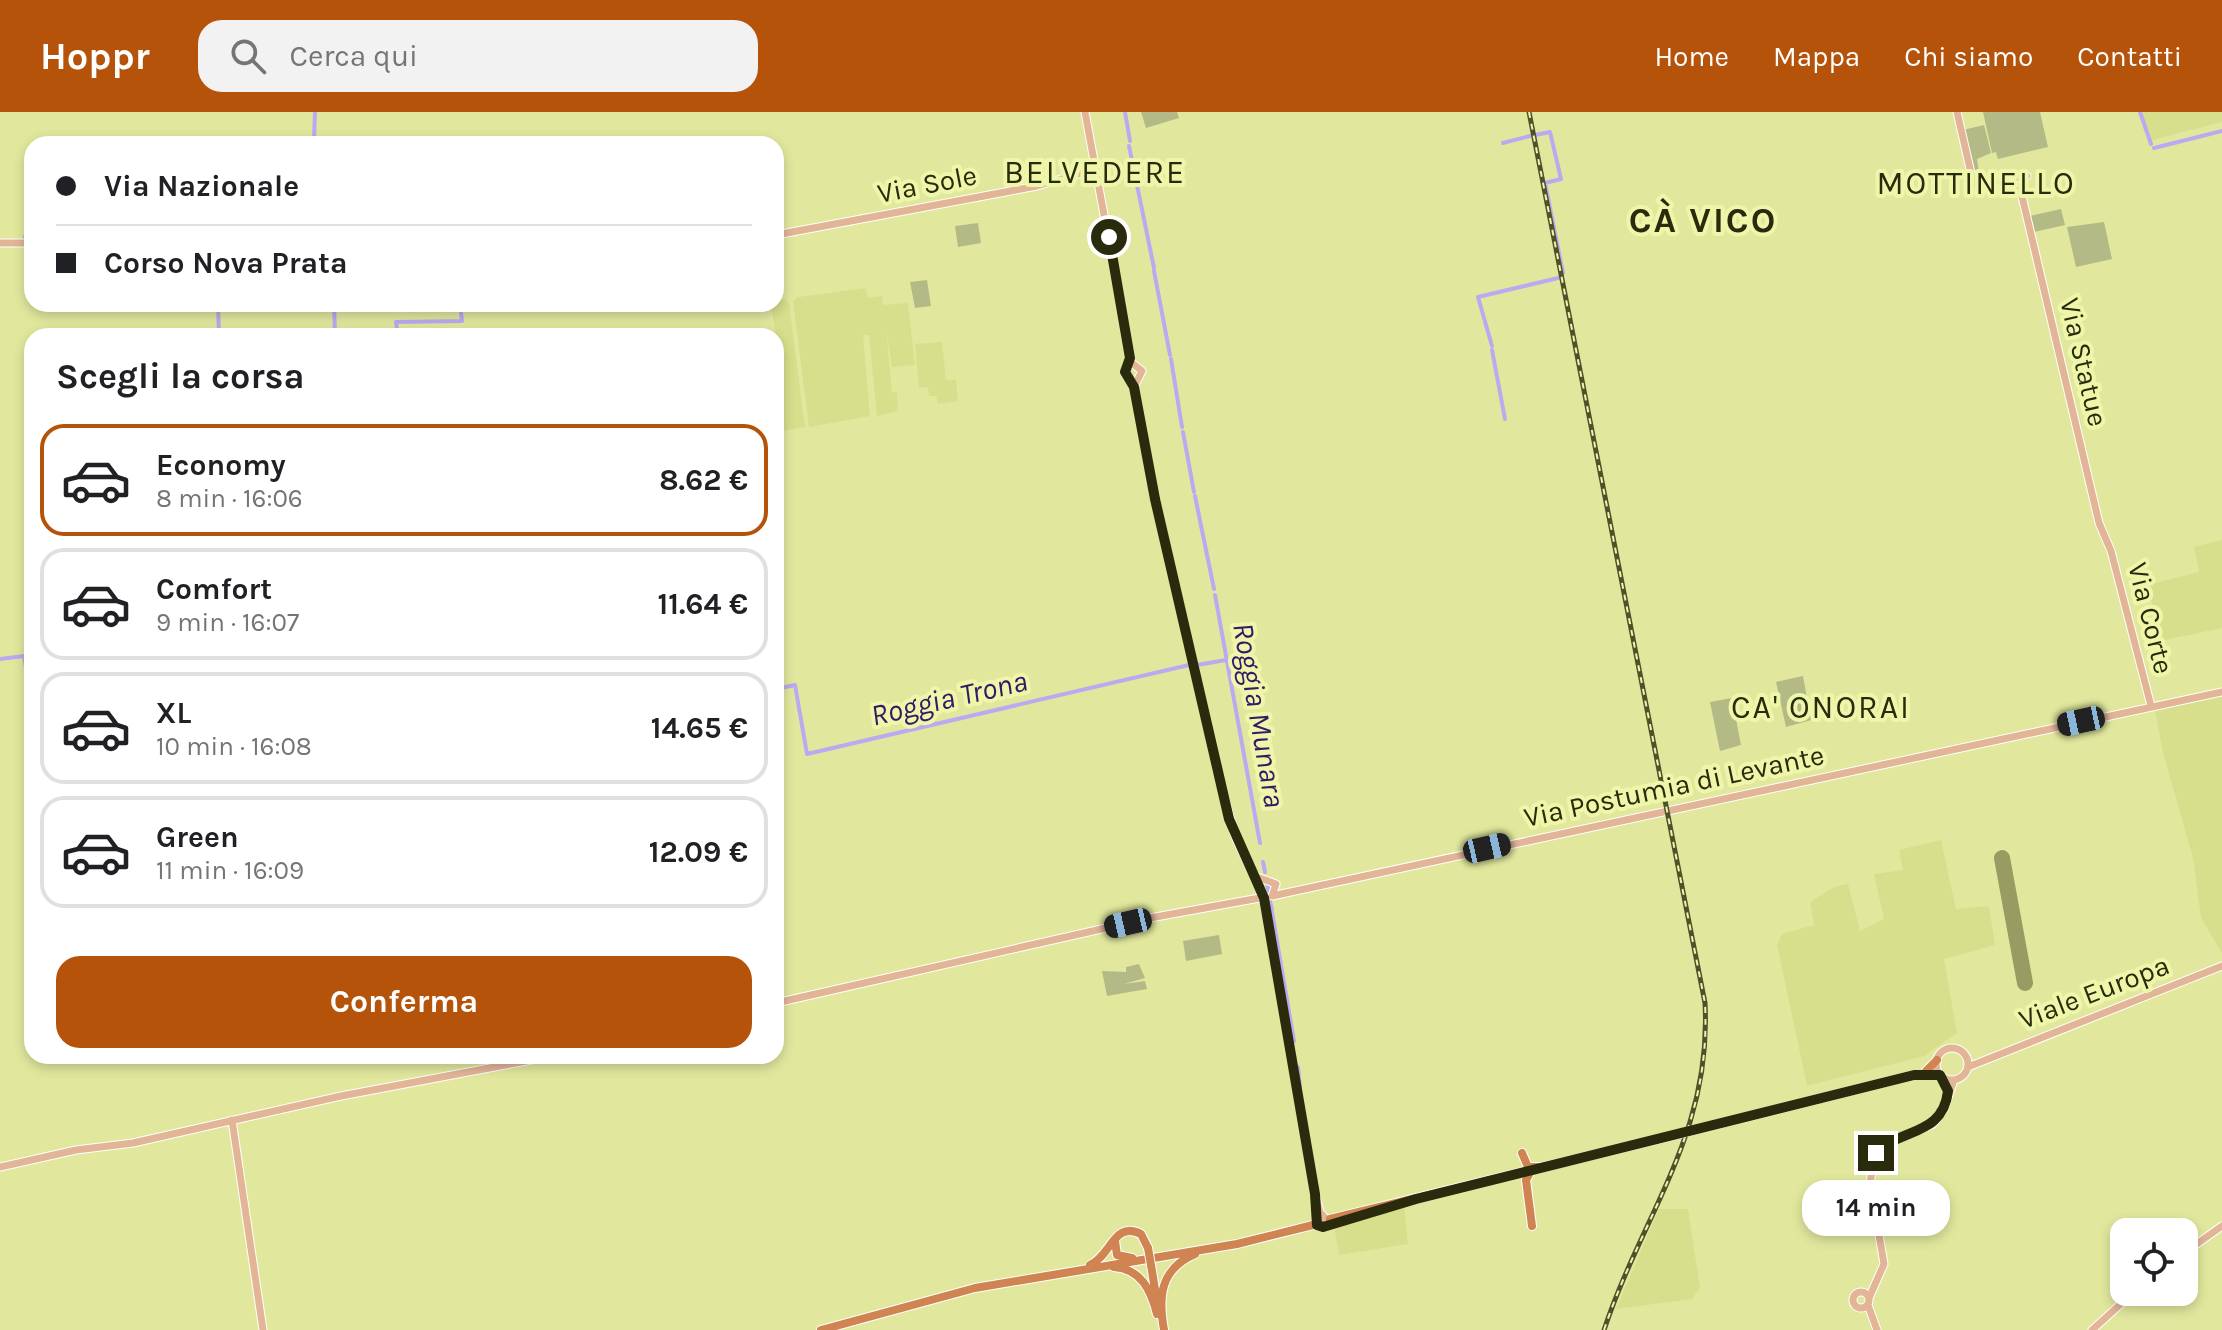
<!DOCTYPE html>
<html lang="it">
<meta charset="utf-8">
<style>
body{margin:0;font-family:Karla,sans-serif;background:#f2f2f2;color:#202124;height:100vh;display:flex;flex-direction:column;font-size:30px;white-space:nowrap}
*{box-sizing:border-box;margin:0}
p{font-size:26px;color:#757577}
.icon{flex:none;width:44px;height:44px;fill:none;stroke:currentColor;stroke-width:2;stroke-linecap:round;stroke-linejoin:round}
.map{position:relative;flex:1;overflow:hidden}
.sheet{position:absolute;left:24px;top:216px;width:760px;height:736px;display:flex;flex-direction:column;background:#fff;border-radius:24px;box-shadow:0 4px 12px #0003}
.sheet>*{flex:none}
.guide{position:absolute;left:24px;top:24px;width:760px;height:176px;border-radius:24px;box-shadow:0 4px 12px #0003;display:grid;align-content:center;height:176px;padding:0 32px;background:#fff}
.fabs{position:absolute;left:2110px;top:1106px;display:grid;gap:16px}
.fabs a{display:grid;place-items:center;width:88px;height:88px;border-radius:16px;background:#fff;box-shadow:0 4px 12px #0003;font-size:40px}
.end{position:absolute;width:36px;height:36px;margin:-18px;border:10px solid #292b0c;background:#fff;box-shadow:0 0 0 4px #fff}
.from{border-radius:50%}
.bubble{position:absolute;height:56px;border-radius:24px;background:#fff;box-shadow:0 4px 12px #0003;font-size:26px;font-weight:700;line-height:56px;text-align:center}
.car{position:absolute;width:24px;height:48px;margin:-24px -12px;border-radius:10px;box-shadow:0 0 6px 2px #0007;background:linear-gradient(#222 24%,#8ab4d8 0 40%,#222 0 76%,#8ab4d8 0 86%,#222 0)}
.guide b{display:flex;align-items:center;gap:28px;height:76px;font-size:30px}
.guide b+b{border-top:2px solid #e0e0e0}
.guide i{width:20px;height:20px;background:#202124}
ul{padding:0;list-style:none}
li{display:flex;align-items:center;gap:24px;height:112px;margin:0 16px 12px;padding:0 16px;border:4px solid #e0e0e0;border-radius:24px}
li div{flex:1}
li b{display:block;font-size:30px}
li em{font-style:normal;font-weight:700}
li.selected{border-color:#b45309}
li>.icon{width:72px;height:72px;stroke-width:1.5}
h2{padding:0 32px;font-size:36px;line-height:96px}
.primary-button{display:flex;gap:16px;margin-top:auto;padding:16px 32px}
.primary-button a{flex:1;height:92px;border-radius:24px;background:#b45309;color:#fff;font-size:32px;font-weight:700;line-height:92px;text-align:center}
header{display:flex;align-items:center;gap:48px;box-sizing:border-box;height:112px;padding:0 40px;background:#b45309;color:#fff}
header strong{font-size:38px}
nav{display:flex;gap:44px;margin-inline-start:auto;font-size:28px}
.search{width:560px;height:72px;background:#f2f2f2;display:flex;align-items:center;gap:20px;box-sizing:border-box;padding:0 28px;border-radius:24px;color:#757577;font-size:30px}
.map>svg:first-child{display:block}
.built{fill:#d7df8c}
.green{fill:#b4ba85}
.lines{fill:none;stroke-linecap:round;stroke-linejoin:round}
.stream{stroke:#8e85ac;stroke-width:2}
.canal{stroke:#b9abf1;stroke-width:4}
.runway{stroke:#989c63;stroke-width:16}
.major-casing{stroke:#fff;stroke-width:9}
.highway-casing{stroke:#fff;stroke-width:10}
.major{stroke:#e3b597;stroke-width:7}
.highway{stroke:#d08451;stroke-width:8}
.rail-casing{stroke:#4e5129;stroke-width:5}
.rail{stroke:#eef6aa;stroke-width:2;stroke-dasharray:6;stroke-linecap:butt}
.highway-bridge-casing{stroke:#fff;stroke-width:10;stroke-linecap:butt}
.highway-bridge{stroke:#d08451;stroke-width:8}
.route{stroke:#292b0c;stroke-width:10}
.labels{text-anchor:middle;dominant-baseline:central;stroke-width:8;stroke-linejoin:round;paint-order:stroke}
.street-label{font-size:28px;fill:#292b0c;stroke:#eef6aa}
.water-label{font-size:30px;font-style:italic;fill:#341967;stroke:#eef6aa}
.quarter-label{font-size:32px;letter-spacing:2px;fill:#292b0c;stroke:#eef6aa}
.district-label{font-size:36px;font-weight:bold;letter-spacing:2px;fill:#292b0c;stroke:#eef6aa}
</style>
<header>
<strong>Hoppr</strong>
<div class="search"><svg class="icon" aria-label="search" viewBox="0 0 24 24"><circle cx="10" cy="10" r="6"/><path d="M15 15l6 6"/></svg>Cerca qui</div>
<nav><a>Home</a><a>Mappa</a><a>Chi siamo</a><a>Contatti</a></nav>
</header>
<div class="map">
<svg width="2222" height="1218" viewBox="0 0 2222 1218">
<rect width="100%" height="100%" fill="#e1e89d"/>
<path class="built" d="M2141,0H2222V10L2149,29Z
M866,176L868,186L882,184L883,193L908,191L915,253L892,255L886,217L892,281L897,279L898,299L877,304L869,223H863L870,304L809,315L793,189L798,185Z
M785,187L789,191L805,315L776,320V224L771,192Z
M942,230L946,268H956L958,289L938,292L936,284H929L928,275L919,276L915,232Z
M2222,428V516L2160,529L2148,473L2199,460L2194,435Z
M2222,581V841L2201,806L2193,746L2163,641L2154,593Z
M1941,728L1956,797L1989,794L1995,833L1944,847L1957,921L1924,944L1807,974L1777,833L1782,822L1814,813L1810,790L1834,775L1848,772L1860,819L1884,807L1874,762L1903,758L1899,738Z
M1404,1094L1408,1132L1339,1143L1334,1113Z
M1659,1097H1688L1700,1176L1692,1187L1616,1197Z"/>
<path class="green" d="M1141,0H1177L1179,6L1146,16Z
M1983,0H2040L2048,35L1998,47L1996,40L1992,41Z
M1984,13L1991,41L1977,47L1980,67L1977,69L1963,18Z
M2061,97L2065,113L2034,120L2030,104Z
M2104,110L2112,147L2076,155L2067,115Z
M978,111L981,131L958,135L955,114Z
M927,168L931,194L915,196L910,170Z
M1803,564L1811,608L1786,615L1776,570Z
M1732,586L1741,633L1720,639L1710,590Z
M1219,823L1222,842L1186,849L1183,829Z
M1139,852L1145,866L1124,872L1145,869L1147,877L1107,884L1102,859L1126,860V855Z"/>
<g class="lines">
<path class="stream" d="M24,130L32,60"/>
<path class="canal" d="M1125,0L1130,29
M2140,0L2151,32
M1535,23L1550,20L1561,67L1545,71L1563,161
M314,28L315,0
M1503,31L1530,24
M314,32H323
M398,32H399
M1129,34L1154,156
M2154,36L2222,19
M1154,159L1170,243
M218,192L219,224
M334,192L335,224
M398,224L396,210L462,209L460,192
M1492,234L1478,185L1558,166
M1492,238L1505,307
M1171,247L1182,315
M1183,320L1194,380
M1195,384L1214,477
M1215,483L1260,731
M0,547L24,544L26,556
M1197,553L1226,548
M776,577L795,573L807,642L1189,553
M1263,750L1265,760
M1267,772L1269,780
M1270,789L1272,798
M1272,800L1294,929
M1298,955L1300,976"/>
<path class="runway" d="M2002,746L2025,871"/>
<defs>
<path id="major" d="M1085,0L1131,249
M1957,0L1974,74L2027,64
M2011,67L2021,80L2099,411L2111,439L2151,594
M776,123L1037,74L1096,57
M0,131H32
M1130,246L1125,262L1134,275L1154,381L1217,657L1235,724L1264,786L1315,1082L1320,1100L1327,1108L1321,1115L1316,1108L1323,1104
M1132,251L1142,259L1134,275
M1257,765L1276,772L1272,784
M1272,784L2222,580
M776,891L1150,806L1265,785
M1936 952a16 16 0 1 1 32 0a16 16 0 1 1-32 0Z
M1968,955L2222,854
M232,1008L263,1218
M0,1055L76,1038L133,1031L341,984L553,944
M2184,1141L2222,1114
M1853 1188a8 8 0 1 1 16 0a8 8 0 1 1-16 0Z
M1869,1186L1884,1152L1870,1070L1876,1041L1890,1030L1933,1012L1944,997L1954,968
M1868,1193L1877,1218
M2092,1218L2134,1180"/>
<path id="highway" d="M1926,959L1937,948
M1694,1018L1914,963H1940
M1522,1041L1528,1055H1537
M1531,1059L1526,1068L1532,1114
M1330,1107L1679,1022
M1115,1129L1117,1143L1132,1146
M1090,1153C1111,1144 1114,1108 1141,1122L1148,1136
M1151,1153L1157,1190
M1114,1155C1141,1157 1151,1178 1157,1202
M821,1218L975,1176L1237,1132L1313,1113
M1164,1218C1158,1185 1160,1157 1195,1142"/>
</defs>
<use href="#major" class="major-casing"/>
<use href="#highway" class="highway-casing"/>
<use href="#major" class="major"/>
<use href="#highway" class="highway"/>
<defs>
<path id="rail" d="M1529,0L1705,891C1712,1022 1643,1101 1604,1218"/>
</defs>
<use href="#rail" class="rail-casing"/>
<use href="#rail" class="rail"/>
<defs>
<path id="highway-bridge" d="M1679,1022L1694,1018
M1148,1136L1151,1153"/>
</defs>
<use href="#highway-bridge" class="highway-bridge-casing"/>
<use href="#highway-bridge" class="highway-bridge"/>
</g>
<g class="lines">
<path class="route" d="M1109,125L1130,246L1125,260L1134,275L1155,387L1229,707L1264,786L1315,1082L1317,1113L1323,1115L1416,1087L1914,963H1940L1948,979C1943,1024 1901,1016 1876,1041"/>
</g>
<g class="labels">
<g class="street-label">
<text transform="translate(927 72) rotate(-11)">Via Sole</text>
<text transform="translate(2084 250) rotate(77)">Via Statue</text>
<text transform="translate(2151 506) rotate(76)">Via Corte</text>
<text transform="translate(1674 674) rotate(-12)">Via Postumia di Levante</text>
<text transform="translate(2094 880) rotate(-21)">Viale Europa</text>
</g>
<g class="water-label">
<text transform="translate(949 586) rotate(-13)">Roggia Trona</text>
<text transform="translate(1259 603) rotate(80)">Roggia Munara</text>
</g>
<g class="quarter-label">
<text x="1095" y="60">BELVEDERE</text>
<text x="1976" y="71">MOTTINELLO</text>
<text x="1821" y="595">CA' ONORAI</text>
</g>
<g class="district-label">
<text x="1703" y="108">CÀ VICO</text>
</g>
</g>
</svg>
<div class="fabs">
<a><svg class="icon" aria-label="locate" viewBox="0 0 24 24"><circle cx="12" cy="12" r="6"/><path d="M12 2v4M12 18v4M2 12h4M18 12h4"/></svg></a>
</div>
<i class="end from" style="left:1109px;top:125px"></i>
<i class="end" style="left:1876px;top:1041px"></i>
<div class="bubble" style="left:1802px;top:1068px;width:148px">14 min</div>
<i class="car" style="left:2081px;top:609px;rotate:258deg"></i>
<i class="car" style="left:1487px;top:736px;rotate:77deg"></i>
<i class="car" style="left:1128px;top:811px;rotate:257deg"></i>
<div class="guide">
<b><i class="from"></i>Via Nazionale</b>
<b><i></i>Corso Nova Prata</b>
</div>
<section class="sheet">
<h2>Scegli la corsa</h2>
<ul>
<li class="selected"><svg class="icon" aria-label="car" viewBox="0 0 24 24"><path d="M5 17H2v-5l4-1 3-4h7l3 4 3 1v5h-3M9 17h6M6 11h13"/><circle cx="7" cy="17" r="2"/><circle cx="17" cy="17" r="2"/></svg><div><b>Economy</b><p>8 min · 16:06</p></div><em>8.62 €</em></li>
<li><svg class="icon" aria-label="car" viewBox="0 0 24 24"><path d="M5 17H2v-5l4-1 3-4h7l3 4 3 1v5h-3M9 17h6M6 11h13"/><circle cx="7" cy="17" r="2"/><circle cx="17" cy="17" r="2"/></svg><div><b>Comfort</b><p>9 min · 16:07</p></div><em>11.64 €</em></li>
<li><svg class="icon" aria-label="car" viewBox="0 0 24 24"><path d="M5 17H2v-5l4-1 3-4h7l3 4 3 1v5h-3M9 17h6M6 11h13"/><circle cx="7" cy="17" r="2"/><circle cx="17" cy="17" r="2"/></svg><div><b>XL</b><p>10 min · 16:08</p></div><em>14.65 €</em></li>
<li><svg class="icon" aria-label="car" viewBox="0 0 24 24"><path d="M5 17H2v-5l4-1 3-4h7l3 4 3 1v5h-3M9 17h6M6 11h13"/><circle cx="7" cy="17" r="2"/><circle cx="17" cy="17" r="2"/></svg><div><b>Green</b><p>11 min · 16:09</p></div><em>12.09 €</em></li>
</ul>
<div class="primary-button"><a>Conferma</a></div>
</section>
</div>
